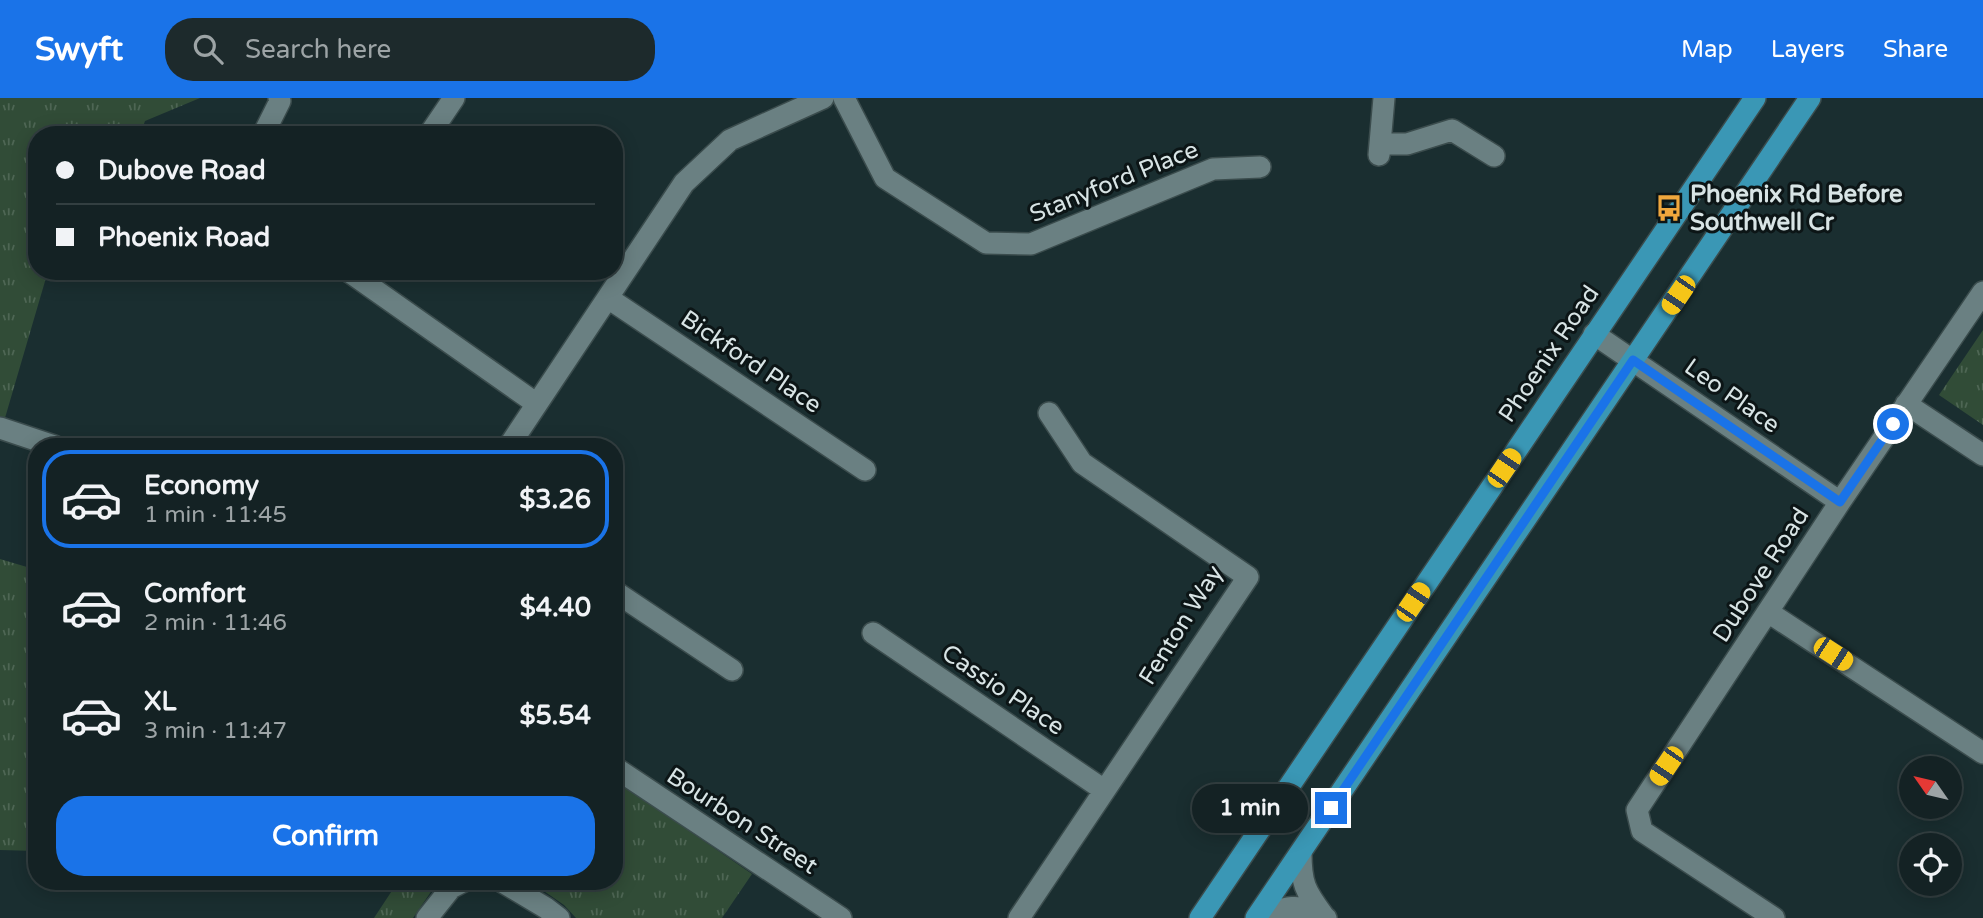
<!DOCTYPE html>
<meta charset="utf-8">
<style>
body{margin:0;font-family:"Varela Round",sans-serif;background:#1d2a2c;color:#f1f3f6;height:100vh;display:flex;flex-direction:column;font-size:26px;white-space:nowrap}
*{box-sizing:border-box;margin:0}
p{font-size:23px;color:#9da4a6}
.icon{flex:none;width:38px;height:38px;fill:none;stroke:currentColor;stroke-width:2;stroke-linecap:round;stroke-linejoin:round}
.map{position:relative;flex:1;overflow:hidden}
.details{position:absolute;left:28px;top:340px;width:595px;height:452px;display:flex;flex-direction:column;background:#142224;border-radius:28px;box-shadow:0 4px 18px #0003,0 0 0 2px #333f41}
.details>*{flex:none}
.banner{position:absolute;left:28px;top:28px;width:595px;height:154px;border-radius:28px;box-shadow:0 4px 18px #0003,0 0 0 2px #333f41;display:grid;align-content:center;height:154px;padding:0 28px;background:#142224}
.needle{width:46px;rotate:304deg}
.controls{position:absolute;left:1899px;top:658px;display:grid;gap:14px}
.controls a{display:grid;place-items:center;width:63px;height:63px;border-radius:50%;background:#142224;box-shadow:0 4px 18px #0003,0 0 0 2px #333f41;font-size:35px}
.end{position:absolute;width:32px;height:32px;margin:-16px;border:9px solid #1a73e8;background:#fff;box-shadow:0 0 0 4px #fff}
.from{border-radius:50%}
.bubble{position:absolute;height:49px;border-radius:24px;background:#142224;box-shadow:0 4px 18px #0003,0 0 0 2px #333f41;font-size:23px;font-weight:700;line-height:49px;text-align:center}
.car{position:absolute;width:21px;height:42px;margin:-21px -10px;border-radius:9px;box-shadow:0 0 5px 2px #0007;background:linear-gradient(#f5c518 24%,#345 0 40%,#f5c518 0 76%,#345 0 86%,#f5c518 0)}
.banner b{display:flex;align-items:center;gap:24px;height:66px;font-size:26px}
.banner b+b{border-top:2px solid #333f41}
.banner i{width:18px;height:18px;background:#f1f3f6}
ul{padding:12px 0 0;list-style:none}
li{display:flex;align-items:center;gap:21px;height:98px;margin:0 14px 10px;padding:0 14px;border:4px solid transparent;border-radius:28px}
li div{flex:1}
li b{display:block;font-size:26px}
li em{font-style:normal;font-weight:700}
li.on{border-color:#1a73e8}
li>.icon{width:63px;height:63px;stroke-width:1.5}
.button{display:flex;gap:14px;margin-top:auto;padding:14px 28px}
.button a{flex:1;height:80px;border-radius:28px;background:#1a73e8;color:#fff;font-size:28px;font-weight:700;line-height:80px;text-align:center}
header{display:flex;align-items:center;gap:42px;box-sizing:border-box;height:98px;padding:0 35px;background:#1a73e8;color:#fff}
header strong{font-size:33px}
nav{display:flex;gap:38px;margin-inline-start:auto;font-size:24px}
.search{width:490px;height:63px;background:#1d2a2c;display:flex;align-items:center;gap:18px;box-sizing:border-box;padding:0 24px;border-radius:28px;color:#9da4a6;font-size:26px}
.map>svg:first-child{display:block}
.grass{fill:url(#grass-tufts)}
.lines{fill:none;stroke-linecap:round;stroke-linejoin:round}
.minor-casing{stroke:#3b4c4d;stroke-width:24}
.major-casing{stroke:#3b4c4d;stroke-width:24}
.minor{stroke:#6a8082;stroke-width:21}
.major{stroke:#3a97b5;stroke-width:21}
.route{stroke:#1a73e8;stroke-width:9}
.labels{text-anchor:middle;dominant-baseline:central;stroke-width:6;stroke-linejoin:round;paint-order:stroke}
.street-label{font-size:24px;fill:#d8e4e5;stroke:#0c1516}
.poi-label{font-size:24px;font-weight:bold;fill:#d8e4e5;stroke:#0c1516;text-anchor:start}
</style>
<header>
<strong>Swyft</strong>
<div class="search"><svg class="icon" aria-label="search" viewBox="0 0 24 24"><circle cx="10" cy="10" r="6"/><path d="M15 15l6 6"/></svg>Search here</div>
<nav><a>Map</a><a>Layers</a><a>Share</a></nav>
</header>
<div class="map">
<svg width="1983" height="820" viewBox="0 0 1983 820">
<defs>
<pattern id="grass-tufts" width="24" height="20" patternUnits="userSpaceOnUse" patternTransform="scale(1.75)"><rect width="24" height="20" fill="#314c37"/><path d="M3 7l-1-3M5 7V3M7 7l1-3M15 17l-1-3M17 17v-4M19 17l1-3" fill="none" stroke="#4e6654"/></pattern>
</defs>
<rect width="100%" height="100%" fill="#1a2e30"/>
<path class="grass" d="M0,0H200L145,23L140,37H37V173H48L0,337Z
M1983,232V327L1939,297Z
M0,461L37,472V753L0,752Z
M614,681L752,776L722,820H576L564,807L528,782H614Z
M399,782H439L413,820H374Z"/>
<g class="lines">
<defs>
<path id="minor" d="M844,0L885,80L986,145L1031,146L1213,71L1260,69
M263,37L280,3L279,0
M429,37L454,0
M1380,46H1407L1452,32L1494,58
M1379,57L1384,0
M348,173L537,306
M608,200L865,372
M1594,236L1840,404
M1906,306L1983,357
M0,330L54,348
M509,348L684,85L730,42L823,0
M614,493L732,572
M1768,514L1983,655
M873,535L1104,692
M614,669L841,820
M1301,755C1301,785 1305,793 1323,817
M499,782L546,810L559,820
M427,820L451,790L466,782
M1019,820L1248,479L1082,365L1049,315
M1257,820C1284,809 1300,803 1326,820
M1774,820L1642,733L1637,712L1840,404L1983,194"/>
<path id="major" d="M1200,820L1755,0
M1256,820L1810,0"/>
</defs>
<use href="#minor" class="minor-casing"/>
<use href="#major" class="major-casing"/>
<use href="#minor" class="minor"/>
<use href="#major" class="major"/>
</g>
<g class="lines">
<path class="route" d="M1331,710L1633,262L1840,404L1893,326"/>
</g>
<defs>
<symbol id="bus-bare" viewBox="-9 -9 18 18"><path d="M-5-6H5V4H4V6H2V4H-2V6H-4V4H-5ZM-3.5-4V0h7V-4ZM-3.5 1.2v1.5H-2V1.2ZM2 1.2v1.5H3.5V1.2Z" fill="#efa73d" stroke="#0c1516" stroke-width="2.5" paint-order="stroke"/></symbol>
</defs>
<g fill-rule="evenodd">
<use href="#bus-bare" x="1650" y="91" width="38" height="38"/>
</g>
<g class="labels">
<g class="street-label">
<text transform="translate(1114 84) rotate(-22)">Stanyford Place</text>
<text transform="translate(1549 256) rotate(-56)">Phoenix Road</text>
<text transform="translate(751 264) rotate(34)">Bickford Place</text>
<text transform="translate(1732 298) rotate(35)">Leo Place</text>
<text transform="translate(1761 477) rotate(-57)">Dubove Road</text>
<text transform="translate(1181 527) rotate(-58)">Fenton Way</text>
<text transform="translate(1003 592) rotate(34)">Cassio Place</text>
<text transform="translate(742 723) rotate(33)">Bourbon Street</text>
</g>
<g class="poi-label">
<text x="1690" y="96">Phoenix Rd Before<tspan x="1690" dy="28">Southwell Cr</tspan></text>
</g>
</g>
</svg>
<div class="controls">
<a><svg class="needle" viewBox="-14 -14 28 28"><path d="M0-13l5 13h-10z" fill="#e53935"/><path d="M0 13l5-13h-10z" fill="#9da4a6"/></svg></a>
<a><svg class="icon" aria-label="locate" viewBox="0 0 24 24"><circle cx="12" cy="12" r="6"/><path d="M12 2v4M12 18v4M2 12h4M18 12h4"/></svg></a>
</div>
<i class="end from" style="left:1893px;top:326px"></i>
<i class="end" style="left:1331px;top:710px"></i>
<div class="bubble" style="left:1192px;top:686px;width:116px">1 min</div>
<i class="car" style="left:1678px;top:197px;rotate:214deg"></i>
<i class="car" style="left:1504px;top:370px;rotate:34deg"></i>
<i class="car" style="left:1413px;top:504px;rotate:34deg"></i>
<i class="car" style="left:1833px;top:556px;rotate:123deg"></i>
<i class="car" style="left:1666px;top:668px;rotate:214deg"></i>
<div class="banner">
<b><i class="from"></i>Dubove Road</b>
<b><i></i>Phoenix Road</b>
</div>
<section class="details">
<ul>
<li class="on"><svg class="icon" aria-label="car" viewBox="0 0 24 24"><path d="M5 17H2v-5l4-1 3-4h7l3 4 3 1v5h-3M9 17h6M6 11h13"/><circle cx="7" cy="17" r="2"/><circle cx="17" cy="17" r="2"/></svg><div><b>Economy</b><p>1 min · 11:45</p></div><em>$3.26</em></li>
<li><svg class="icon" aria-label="car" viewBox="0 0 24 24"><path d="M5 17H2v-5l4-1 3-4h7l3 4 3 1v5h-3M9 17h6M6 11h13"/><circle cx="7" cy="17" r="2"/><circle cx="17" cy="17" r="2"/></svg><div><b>Comfort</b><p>2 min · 11:46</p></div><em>$4.40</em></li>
<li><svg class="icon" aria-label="car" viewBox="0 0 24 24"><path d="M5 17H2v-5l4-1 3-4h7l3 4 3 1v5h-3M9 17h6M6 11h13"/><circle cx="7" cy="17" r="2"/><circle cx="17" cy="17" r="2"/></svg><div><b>XL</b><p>3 min · 11:47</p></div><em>$5.54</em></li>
</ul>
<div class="button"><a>Confirm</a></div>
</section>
</div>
